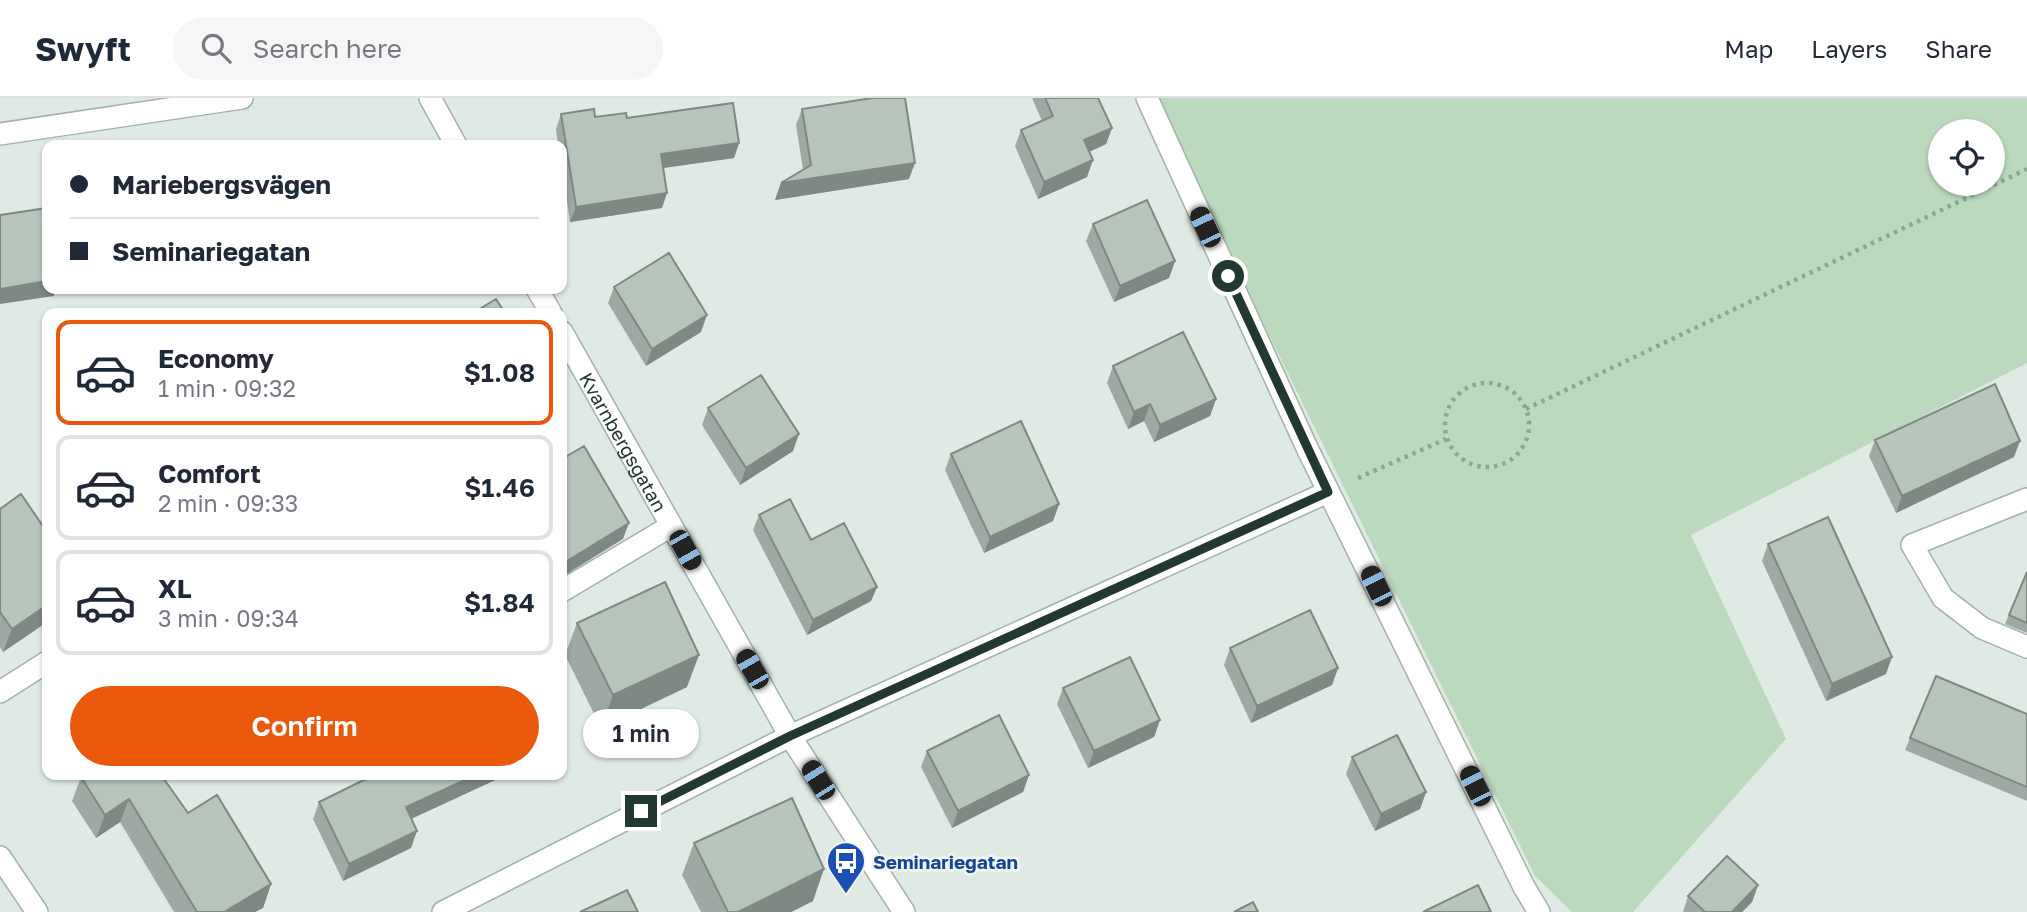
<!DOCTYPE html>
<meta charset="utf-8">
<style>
body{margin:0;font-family:"Golos Text",sans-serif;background:#f6f6f7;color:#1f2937;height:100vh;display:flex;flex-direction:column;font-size:26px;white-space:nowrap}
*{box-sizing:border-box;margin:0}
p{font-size:23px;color:#747a83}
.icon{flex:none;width:38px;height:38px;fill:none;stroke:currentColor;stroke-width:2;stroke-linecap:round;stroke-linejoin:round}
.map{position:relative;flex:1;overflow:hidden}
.side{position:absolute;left:42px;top:210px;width:525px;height:472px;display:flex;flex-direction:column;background:#fff;border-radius:14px;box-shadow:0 2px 5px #0004}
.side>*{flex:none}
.top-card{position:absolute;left:42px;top:42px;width:525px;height:154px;border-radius:14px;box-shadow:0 2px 5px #0004;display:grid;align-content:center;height:154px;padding:0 28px;background:#fff}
.fabs{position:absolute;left:1928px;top:21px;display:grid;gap:14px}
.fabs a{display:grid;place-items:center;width:77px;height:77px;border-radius:50%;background:#fff;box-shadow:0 2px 5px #0004;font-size:35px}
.end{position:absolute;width:32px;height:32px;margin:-16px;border:9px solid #23382e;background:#fff;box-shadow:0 0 0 4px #fff}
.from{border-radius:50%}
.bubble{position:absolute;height:49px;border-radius:24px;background:#fff;box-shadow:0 2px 5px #0004;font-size:23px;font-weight:600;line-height:49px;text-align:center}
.car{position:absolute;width:21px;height:42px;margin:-21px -10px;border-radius:9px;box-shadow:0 0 5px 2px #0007;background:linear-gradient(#222 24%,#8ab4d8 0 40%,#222 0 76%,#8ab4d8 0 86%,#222 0)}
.top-card b{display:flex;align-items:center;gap:24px;height:66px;font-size:26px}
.top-card b+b{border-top:2px solid #e0e1e3}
.top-card i{width:18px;height:18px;background:#1f2937}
ul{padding:12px 0 0;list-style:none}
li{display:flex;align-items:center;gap:21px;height:105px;margin:0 14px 10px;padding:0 14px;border:4px solid #e0e1e3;border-radius:14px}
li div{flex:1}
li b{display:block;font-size:26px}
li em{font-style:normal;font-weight:600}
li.selected{border-color:#ea580c}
li>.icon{width:63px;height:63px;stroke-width:1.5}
.button{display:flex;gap:14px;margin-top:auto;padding:14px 28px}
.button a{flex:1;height:80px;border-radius:42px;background:#ea580c;color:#fff;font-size:28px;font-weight:600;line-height:80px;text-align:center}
header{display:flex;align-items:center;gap:42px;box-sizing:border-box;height:98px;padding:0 35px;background:#fff;border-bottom:2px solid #e0e1e3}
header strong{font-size:33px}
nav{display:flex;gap:38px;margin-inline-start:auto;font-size:24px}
.search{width:490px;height:63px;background:#f6f6f7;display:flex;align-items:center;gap:18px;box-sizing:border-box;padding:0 24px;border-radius:38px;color:#747a83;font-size:26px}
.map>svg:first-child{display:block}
.green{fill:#bbd9bd;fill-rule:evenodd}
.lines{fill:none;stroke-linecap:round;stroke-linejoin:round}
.service-casing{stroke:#a4b1aa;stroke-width:24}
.minor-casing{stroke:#a4b1aa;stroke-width:24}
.path{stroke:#84aa96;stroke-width:4.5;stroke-dasharray:3.5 5;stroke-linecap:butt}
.service{stroke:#fff;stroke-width:21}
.minor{stroke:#fff;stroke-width:21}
.wall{fill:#9da9a2}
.shaded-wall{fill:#7f8984}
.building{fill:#b6c4bc;stroke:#7f8984;stroke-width:2}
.route{stroke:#23382e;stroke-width:9}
.labels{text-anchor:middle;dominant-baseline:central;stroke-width:5;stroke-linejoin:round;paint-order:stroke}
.street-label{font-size:19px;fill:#23382e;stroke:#f0f7f2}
.transit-label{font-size:19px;font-weight:bold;fill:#164399;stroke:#f0f7f2;text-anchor:start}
</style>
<header>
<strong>Swyft</strong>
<div class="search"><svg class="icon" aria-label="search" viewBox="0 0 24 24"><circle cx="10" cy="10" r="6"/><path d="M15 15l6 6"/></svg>Search here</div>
<nav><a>Map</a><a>Layers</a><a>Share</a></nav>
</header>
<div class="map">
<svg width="2027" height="814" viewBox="0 0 2027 814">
<rect width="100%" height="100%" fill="#e0eae4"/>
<path class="green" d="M1158,0H2027V265L1691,437L1786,641L1633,814H1572L1535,778L1158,11ZM1941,33H1993V86H1941Z"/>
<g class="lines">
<defs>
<path id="service" d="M2027,401L1912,447L1943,500L1982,530L2027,549
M562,493L671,428"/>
<g id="minor">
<path d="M430,0L456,47"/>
<path d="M1147,0L1308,352L1524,789L1539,814"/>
<path d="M0,36L242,0"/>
<path d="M537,191L551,215"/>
<path id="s1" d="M562,234L790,638L904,814"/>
<path d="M0,594L47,564"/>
<path d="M0,759L37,814"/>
<path d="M443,814L790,638L1328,394"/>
</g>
</defs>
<use href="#service" class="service-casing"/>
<use href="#minor" class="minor-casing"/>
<path class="path" d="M1445 327a42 42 0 1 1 84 0a42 42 0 1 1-84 0Z
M1526,311L2027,71
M1358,380L1446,341"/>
<use href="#service" class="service"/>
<use href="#minor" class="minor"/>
</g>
<path class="wall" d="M1032,0H1098L1112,30L1106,46L1089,54L1087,79L1038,101L1015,48L1021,32L1042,23Z
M802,11L909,81L775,102L781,85L803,72L796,27Z
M561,16L595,19L627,20L739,45L734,60L663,70L662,110L570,124L562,69V47H558L556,31Z
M1093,126L1175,163L1169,180L1114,204L1086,143Z
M614,189L701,234L646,268L608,205Z
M1113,268L1216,301L1210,318L1154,344L1144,323L1128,331L1107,285Z
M708,310L793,353L740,387L702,327Z
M1875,342L2014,359L1896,415L1869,358Z
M951,356L1059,406L1053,423L984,455L945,372Z
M0,411L47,434V524L3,554L0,549Z
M759,417L811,442L877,489L871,503L807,537L753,432Z
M1768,446L1886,576L1826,603L1762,463Z
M2027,474V535L2005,526Z
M577,525L687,589L601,630L565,557Z
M1230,550L1338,570L1332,587L1251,625L1224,567Z
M1063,590L1160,622L1154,639L1088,670L1057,606Z
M47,597V618L42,611Z
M2027,616V703L1905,652L1910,640Z
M927,653L1029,677L1023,694L952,730L921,669Z
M1352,659L1426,694L1420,711L1375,733L1346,676Z
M374,677H506L411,721V750L343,783L313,721L319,704Z
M81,679L188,715L271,786L263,810L255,814H174L120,724L96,740L72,703Z
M694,745L813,803L791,814H701L682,777Z
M1758,787L1752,804L1742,814H1683L1688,798Z"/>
<path class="shaded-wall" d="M1112,30L1106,46L1078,59L1084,42Z
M739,45L734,60L656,71L661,56Z
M1093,62L1087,79L1038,101L1044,84Z
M915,65L909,81L775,102L781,85Z
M667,95L662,110L570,124L576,109Z
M1175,163L1169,180L1114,204L1120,188Z
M47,183V191H56L54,198L0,206V191Z
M707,217L701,234L646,268L652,251Z
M1216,301L1210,318L1154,344L1160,327Z
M1150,306L1144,323L1128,331L1134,314Z
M799,336L793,353L740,387L746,370Z
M2020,343L2014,359L1896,415L1902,398Z
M1059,406L1053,423L984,455L990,439Z
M629,425L623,441L562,479V466Z
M877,489L871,503L807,537L813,522Z
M47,507V524L3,554L12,531Z
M699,557L687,589L601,630L613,597Z
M1892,559L1886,576L1826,603L1832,586Z
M1338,570L1332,587L1251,625L1257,608Z
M1160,622L1154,639L1088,670L1094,653Z
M476,677H506L400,726L406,709Z
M1029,677L1023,694L952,730L958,713Z
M1426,694L1420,711L1375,733L1381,716Z
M129,701L120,724L96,740L105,717Z
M417,733L411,750L343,783L349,766Z
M824,771L813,803L791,814H738Z
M271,786L263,810L255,814H224Z
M1758,787L1752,804L1742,814H1732Z"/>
<path class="building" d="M872,0H905L915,65L781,85L811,67L802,11Z
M1045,0H1098L1112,30L1084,42L1093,62L1044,84L1021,32L1053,18Z
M733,5L739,45L661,56L667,95L576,109L561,16L594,11L595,19L626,15L627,20Z
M1147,102L1175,163L1120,188L1093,126Z
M47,110V183L0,191V117Z
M669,155L707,217L652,251L614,189Z
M496,201L505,215H473Z
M1183,234L1216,301L1160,327L1150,306L1134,314L1113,268Z
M761,277L799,336L746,370L708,310Z
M1995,286L2020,343L1902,398L1875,342Z
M1021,323L1059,406L990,439L951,356Z
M584,348L629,425L562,466V361Z
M21,396L47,434V507L12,531L0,514V411Z
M790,401L811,442L844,425L877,489L813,522L759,417Z
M1828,419L1892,559L1832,586L1768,446Z
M2027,474V525L2009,517Z
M665,484L699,557L613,597L577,525Z
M1310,512L1338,570L1257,608L1230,550Z
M1130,559L1160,622L1094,653L1063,590Z
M1936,578L2027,616V689L1910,640Z
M999,617L1029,677L958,713L927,653Z
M1397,637L1426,694L1381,716L1352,659Z
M84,677H161L188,715L217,697L271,786L224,814H197L129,701L105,717L81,679Z
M374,677H476L406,709L417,733L349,766L319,704Z
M792,700L824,771L738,814H728L694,745Z
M1727,758L1758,787L1732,814H1705L1688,798Z
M1478,787L1491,814H1423Z
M627,792L638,814H580Z
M1253,804L1258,814H1234Z"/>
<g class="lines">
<path class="route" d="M641,713L790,638L1328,394L1228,178"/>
</g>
<defs>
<symbol id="bus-pin" viewBox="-11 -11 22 30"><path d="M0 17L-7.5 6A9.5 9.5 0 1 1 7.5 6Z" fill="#1a4fb4" stroke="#f0f7f2"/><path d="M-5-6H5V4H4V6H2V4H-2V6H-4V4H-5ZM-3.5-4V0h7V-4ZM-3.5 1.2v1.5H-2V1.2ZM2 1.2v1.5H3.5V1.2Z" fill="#fff"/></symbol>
</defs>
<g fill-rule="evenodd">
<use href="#bus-pin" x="824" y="741" width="44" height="60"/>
</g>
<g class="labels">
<g class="street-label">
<text stroke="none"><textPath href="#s1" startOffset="126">Kvarnbergsgatan</textPath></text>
</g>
<g class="transit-label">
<text x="873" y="763">Seminariegatan</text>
</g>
</g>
</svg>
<div class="fabs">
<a><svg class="icon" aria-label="locate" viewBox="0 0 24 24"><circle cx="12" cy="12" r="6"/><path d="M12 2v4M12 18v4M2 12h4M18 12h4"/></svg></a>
</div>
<i class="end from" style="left:1228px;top:178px"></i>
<i class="end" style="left:641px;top:713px"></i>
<div class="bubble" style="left:583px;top:611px;width:116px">1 min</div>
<i class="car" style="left:1205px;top:129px;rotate:335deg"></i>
<i class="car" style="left:685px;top:452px;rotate:151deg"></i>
<i class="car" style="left:1376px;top:488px;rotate:334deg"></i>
<i class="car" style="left:752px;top:571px;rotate:330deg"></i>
<i class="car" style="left:818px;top:682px;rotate:328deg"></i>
<i class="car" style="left:1475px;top:688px;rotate:334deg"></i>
<div class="top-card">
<b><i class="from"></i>Mariebergsvägen</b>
<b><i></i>Seminariegatan</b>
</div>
<section class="side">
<ul>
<li class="selected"><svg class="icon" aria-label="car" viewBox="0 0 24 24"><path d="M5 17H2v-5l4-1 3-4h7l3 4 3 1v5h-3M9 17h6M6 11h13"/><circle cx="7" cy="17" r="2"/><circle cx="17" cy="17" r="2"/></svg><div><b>Economy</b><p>1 min · 09:32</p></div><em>$1.08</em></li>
<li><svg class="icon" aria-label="car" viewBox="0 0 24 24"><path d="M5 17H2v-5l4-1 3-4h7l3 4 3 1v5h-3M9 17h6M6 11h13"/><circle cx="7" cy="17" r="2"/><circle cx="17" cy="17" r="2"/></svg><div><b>Comfort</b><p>2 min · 09:33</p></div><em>$1.46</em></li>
<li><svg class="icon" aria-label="car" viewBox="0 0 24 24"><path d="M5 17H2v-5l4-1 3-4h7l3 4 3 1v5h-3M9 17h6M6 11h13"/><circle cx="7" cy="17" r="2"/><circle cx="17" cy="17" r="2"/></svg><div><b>XL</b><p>3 min · 09:34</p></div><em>$1.84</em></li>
</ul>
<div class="button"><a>Confirm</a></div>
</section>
</div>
